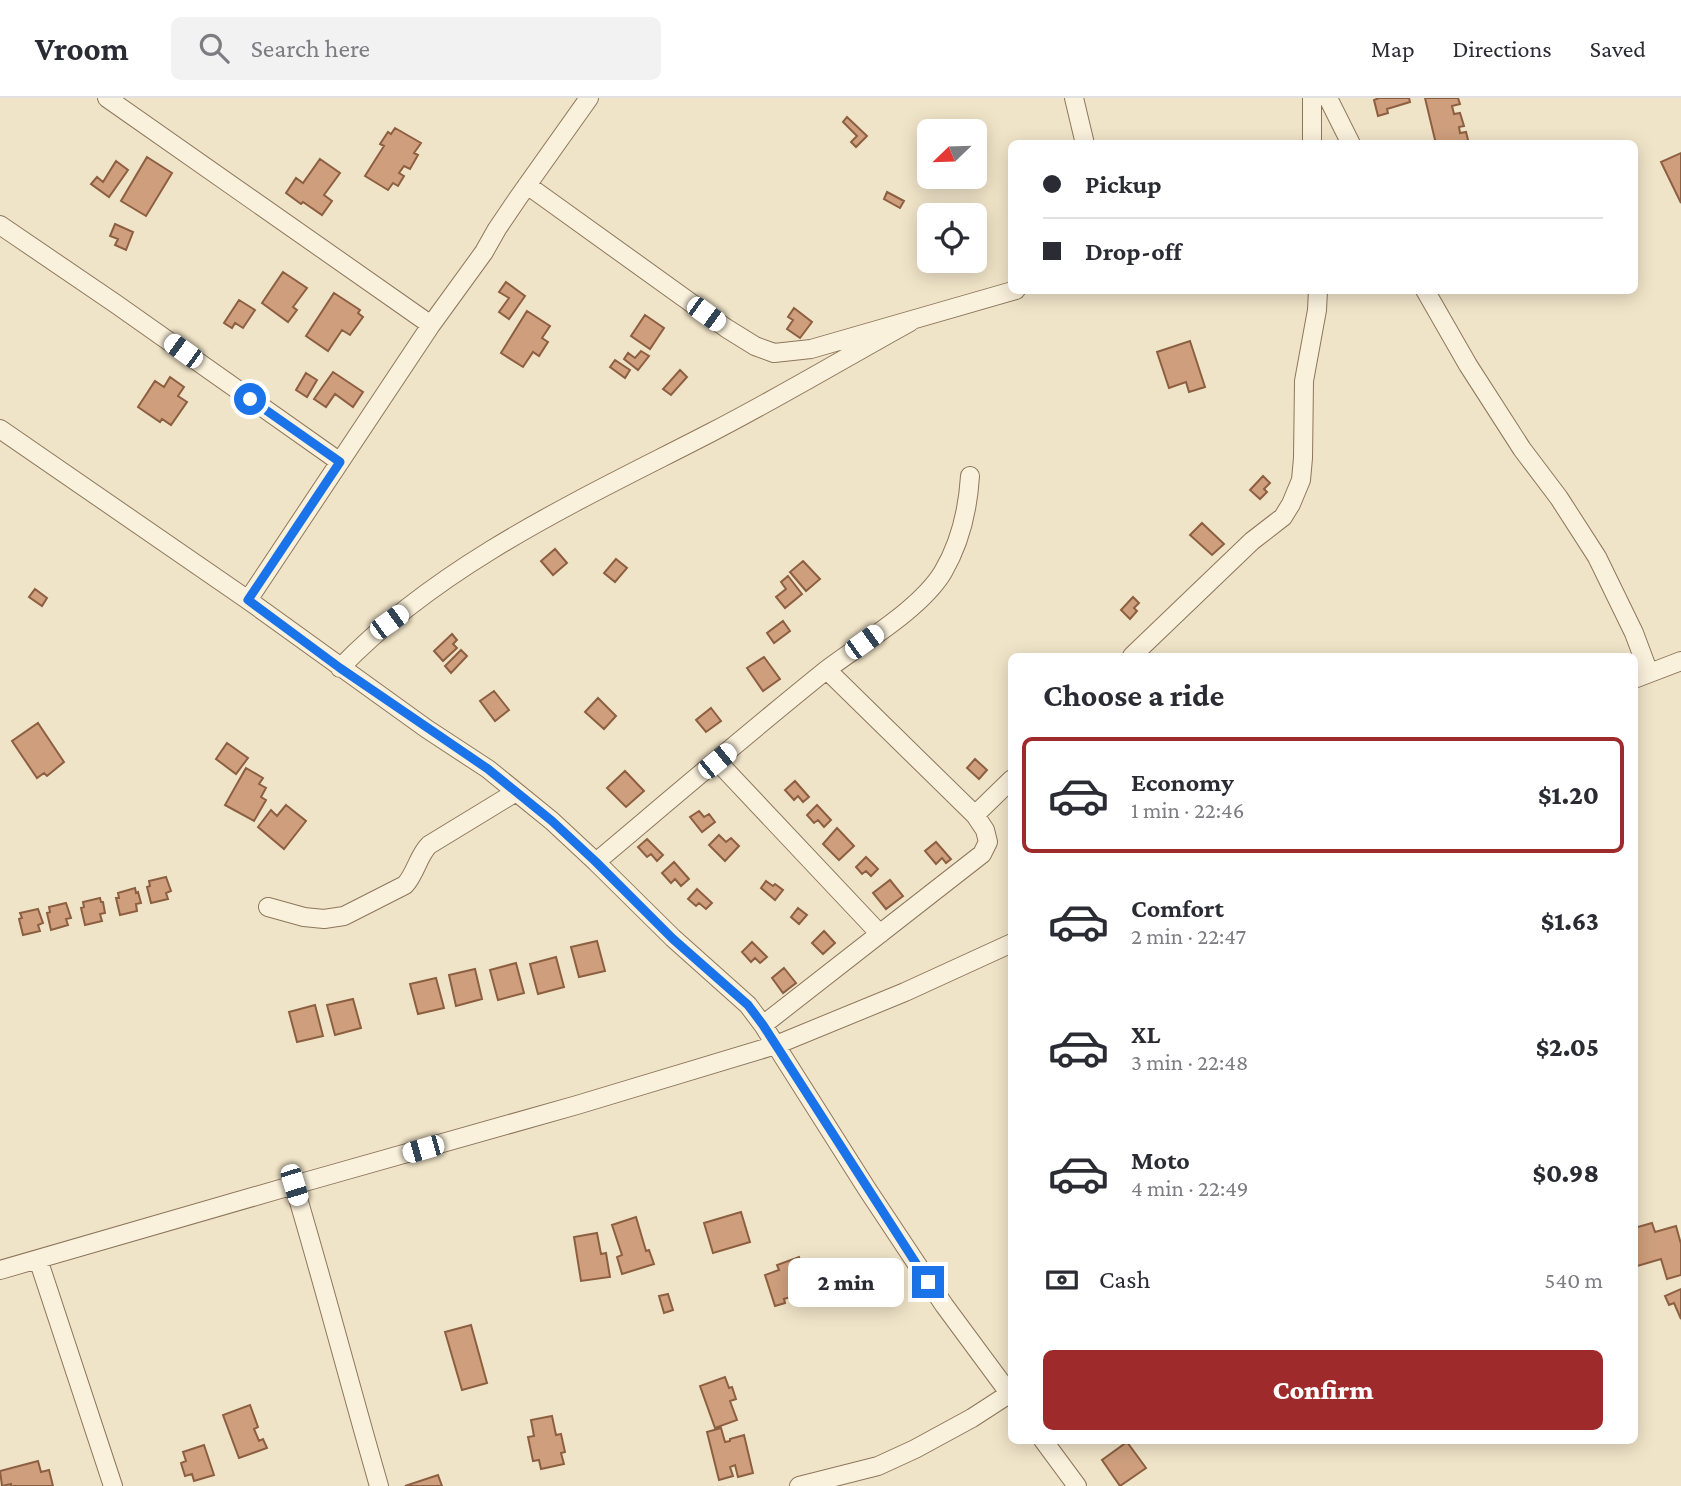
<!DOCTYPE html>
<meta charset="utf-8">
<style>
body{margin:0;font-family:"Crimson Pro",serif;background:#f2f2f3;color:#2b2b33;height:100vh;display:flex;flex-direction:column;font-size:26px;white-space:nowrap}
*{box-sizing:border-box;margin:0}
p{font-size:23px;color:#7c7c81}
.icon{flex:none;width:38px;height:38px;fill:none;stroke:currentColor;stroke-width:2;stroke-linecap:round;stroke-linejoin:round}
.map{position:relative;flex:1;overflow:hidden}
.side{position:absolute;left:1008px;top:555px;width:630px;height:791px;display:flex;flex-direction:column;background:#fff;border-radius:10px;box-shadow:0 4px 18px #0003}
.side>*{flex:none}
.banner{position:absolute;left:1008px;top:42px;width:630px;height:154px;border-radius:10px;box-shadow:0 4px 18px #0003;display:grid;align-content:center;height:154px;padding:0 35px;background:#fff}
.needle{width:46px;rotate:247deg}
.controls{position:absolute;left:917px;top:21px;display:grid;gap:14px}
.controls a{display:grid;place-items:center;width:70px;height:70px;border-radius:10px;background:#fff;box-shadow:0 4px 18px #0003;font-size:35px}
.end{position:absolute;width:32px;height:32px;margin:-16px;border:9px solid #1a73e8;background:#fff;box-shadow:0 0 0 4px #fff}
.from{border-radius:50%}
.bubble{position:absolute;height:49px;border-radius:10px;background:#fff;box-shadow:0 4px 18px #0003;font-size:23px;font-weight:800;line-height:49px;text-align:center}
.car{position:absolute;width:21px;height:42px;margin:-21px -10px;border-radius:9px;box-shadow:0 0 5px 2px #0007;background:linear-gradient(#fff 24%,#345 0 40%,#fff 0 76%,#345 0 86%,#fff 0)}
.banner b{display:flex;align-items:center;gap:24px;height:66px;font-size:26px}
.banner b+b{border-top:2px solid #e1e1e2}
.banner i{width:18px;height:18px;background:#2b2b33}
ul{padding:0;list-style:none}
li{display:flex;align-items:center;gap:21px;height:116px;margin:0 14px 10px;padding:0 21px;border:4px solid transparent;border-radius:10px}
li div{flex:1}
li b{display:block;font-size:26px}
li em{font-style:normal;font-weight:800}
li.current{border-color:#9e2a2b}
li>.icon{width:63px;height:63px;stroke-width:1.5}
h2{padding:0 35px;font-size:32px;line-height:84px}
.pay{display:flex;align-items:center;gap:18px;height:77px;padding:0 35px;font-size:26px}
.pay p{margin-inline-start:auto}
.button{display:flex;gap:14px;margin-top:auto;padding:14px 35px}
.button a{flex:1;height:80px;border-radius:10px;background:#9e2a2b;color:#fff;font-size:28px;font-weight:800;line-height:80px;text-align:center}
header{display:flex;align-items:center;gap:42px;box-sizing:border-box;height:98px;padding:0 35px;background:#fff;border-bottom:2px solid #e1e1e2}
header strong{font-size:33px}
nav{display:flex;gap:38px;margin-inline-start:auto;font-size:24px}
.search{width:490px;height:63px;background:#f2f2f3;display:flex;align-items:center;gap:18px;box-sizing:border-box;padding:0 24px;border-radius:10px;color:#7c7c81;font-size:26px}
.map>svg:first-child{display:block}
.building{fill:#cf9f7d;stroke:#8d5f41;stroke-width:2}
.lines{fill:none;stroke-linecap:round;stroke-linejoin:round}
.minor-casing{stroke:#8d765c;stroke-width:20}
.minor{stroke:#faf1dc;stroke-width:18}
.route{stroke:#1a73e8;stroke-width:9}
</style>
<header>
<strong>Vroom</strong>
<div class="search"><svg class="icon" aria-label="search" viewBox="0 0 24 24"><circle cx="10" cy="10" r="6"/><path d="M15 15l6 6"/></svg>Search here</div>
<nav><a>Map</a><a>Directions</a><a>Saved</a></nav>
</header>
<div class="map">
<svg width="1681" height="1388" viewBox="0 0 1681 1388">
<rect width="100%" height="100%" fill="#f0e4c8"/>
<path class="building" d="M1379,0H1409L1410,4L1387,11L1388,15L1378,18L1374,2Z
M1425,0H1458L1460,6L1452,8L1454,16L1460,15L1464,28L1459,29L1460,35L1466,34L1469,46H1436Z
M847,19L867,38L856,49L851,44L857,38L843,24Z
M395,30L421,45L414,55L418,57L410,71L404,68L399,75L404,78L398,88L393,85L388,92L365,78L384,48L380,46L388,34L391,36Z
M1681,55V105L1661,64Z
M147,59L172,75L146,118L121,103Z
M320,61L340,75L324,97L332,103L322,117L303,104L301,106L286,95L296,80L303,85Z
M116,63L128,72L109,99L91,86L97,79L103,84Z
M887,94L904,103L900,110L884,101Z
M115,126L133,134L126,152L115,147L118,141L110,138Z
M283,174L307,190L293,209L297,212L288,224L262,205Z
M506,184L525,198L509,221L499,214L509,200L499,194Z
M334,195L360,212L358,215L363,219L350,237L342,232L328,253L306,238Z
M239,202L255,212L243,230L235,225L232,230L224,225Z
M794,210L812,224L800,240L787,231L793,222L788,219Z
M527,213L550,228L542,240L548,244L539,258L533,254L523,269L501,255Z
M645,217L664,230L650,251L631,238Z
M1190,243L1205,289L1189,294L1186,284L1169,290L1157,254Z
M641,253L649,258L638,272L624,261L628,255L635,260Z
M615,262L630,272L625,280L610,269Z
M680,272L687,279L671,297L663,291Z
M333,274L363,294L353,309L335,296L326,309L314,301Z
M306,275L317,282L307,299L296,292Z
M170,279L184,289L178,298L187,304L171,327L162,321L160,324L138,309L155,283L164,289Z
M1263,378L1270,385L1264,391L1267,394L1260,401L1250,392Z
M1202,425L1224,446L1212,457L1190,437Z
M555,451L567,465L553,477L541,463Z
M616,461L627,470L615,484L604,475Z
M803,463L820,481L806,493L790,474Z
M788,478L802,496L785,510L776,499L786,491L781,484Z
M35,491L47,500L42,508L29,499Z
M1133,499L1139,505L1134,510L1137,513L1130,521L1121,512Z
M783,523L790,533L774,545L767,535Z
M452,536L457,542L453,546L457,550L443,563L434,553Z
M461,552L467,558L451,575L445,568Z
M764,559L780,581L763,593L747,570Z
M494,593L509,612L495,623L480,603Z
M598,600L616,618L604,631L585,614Z
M711,610L721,623L706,634L696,622Z
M38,625L64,664L47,678L44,675L37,680L12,643Z
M227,645L248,660L236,676L216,661Z
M975,661L987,672L979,681L967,670Z
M246,670L263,680L259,686L266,690L261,699L266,702L254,723L225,707Z
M625,673L644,693L626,709L607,690Z
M795,683L809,699L803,704L798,698L794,702L785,692Z
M286,707L306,723L284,751L258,729L271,712L277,718Z
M817,707L831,722L824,729L818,722L814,725L807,717Z
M699,713L704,719L709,716L715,724L702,734L690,719Z
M837,730L854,748L839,762L823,746Z
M719,737L726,744L731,740L739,748L725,763L709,747Z
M647,741L663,757L657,763L651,756L647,759L638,749Z
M936,744L951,761L946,765L942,760L936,766L925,753Z
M866,759L878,771L871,778L866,773L862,776L856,769Z
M674,764L689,781L681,788L675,781L671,785L662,775Z
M166,779L171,793L166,795L168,801L151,805L147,789L150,788L149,783Z
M890,782L903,798L886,811L873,795Z
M766,783L773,788L775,786L783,792L775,802L761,790Z
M135,790L136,795L138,794L141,805L136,806L137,813L120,817L116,800H119L118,795Z
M697,791L712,805L706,811L699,805L696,808L688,801Z
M100,800L101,804H103L105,815L100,816L102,823L85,827L81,810L84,809L83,804Z
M66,805L71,820L66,821L68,827L51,832L47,815L50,814L49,809Z
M798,810L807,817L799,826L791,819Z
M38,811L43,825L38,827L40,833L23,837L19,821L22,820L20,815Z
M824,833L835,845L823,856L812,845Z
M597,843L605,873L579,879L571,849Z
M752,844L767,859L760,865L755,860L751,864L742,854Z
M556,859L564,889L538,896L530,866Z
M516,865L524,895L498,902L490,872Z
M784,870L796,885L783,895L772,880Z
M475,871L482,901L456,908L449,877Z
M436,880L444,910L418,916L410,886Z
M353,901L361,930L335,937L327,907Z
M315,907L323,938L297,944L289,914Z
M741,1114L750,1144L713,1155L704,1125Z
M636,1119L646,1153L649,1152L654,1166L622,1176L617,1159L622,1157L612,1127Z
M1652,1125L1655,1134L1676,1128L1681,1146V1177L1667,1181L1661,1161L1634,1169V1130Z
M597,1135L601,1156L606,1155L610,1179L581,1183L574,1139Z
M799,1159L802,1167L805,1166L813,1190L799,1195V1193L792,1195L793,1198L784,1201L785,1205L775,1208L765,1177L779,1172L777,1167Z
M1681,1191V1221L1674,1205L1669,1207L1665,1198Z
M668,1196L673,1212L664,1215L659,1198Z
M471,1227L487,1285L462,1292L445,1234Z
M725,1279L729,1290L732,1289L736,1301L730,1303L737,1322L715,1330L700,1288Z
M250,1307L258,1329L254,1331L259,1343L263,1341L267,1350L239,1360L223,1317Z
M552,1318L556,1337L561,1336L565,1354L561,1355L564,1366L541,1371L539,1362L533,1363L528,1339L534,1338L531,1322Z
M721,1330L725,1344L730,1343V1341L744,1337L753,1375L738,1379L735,1367L730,1369L733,1378L719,1382L707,1334Z
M1127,1344L1146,1370L1120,1388L1102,1362Z
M204,1347L214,1377L194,1383L192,1376L185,1378L181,1365L186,1363L183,1354Z
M38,1363L41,1374L49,1372L53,1388H11V1386L2,1388L0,1373Z
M438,1377L442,1388H405Z"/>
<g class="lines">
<defs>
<path id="minor" d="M107,0L431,227
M1074,0L1085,46
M1312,0V46
M1328,0L1351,46
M527,87L726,230L755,248L774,255L811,251L1016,192
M0,127L116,206L340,364
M1425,192L1468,267L1522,351L1559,400L1597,459L1634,535L1649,575
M0,331L248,502L427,631L488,671L552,723L596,764L673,840L748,907L763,927L867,1091L944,1207L1012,1299
M248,502L431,227L484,154L497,131L518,100L589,0
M1132,558L1252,443L1283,419L1291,406L1301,382L1303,360L1304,283L1317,212L1318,192
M340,570C442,464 582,401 710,335C778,300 843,261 910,224
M1634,581L1681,563
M717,663L880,836
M975,717L1012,681
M596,764C672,700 748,635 825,573C860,546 920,512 943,474C960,445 968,411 970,378
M268,809L304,819L324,821L344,818L405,787C416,775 418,758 429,747L516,694
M763,927L982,756L988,744L985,732L975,717L827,572
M294,1087C324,1187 350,1288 379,1388
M38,1161L113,1388
M0,1172L294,1087L577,1007L776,947L905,894L1012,845
M1043,1342L1077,1388
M799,1388L878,1368L915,1351L972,1320L1009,1296"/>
</defs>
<use href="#minor" class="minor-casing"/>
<use href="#minor" class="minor"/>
</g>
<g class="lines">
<path class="route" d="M250,301L340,364L248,502L340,570L488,671L552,723L596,764L673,841L748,907L763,927L928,1184"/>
</g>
</svg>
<div class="controls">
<a><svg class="needle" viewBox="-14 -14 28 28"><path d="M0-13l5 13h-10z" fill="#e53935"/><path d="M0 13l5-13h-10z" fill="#7c7c81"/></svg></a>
<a><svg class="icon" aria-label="locate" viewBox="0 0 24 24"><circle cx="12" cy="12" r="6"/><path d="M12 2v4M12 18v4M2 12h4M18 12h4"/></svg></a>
</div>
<i class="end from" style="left:250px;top:301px"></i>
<i class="end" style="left:928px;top:1184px"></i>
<div class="bubble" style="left:788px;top:1160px;width:116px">2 min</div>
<i class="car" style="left:706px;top:216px;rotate:126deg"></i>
<i class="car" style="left:183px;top:253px;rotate:306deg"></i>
<i class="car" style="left:389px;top:524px;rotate:54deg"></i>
<i class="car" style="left:864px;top:544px;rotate:54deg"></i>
<i class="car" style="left:717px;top:663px;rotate:51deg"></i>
<i class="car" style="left:423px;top:1051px;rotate:254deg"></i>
<i class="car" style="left:294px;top:1087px;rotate:163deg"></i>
<div class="banner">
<b><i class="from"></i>Pickup</b>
<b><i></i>Drop-off</b>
</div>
<section class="side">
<h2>Choose a ride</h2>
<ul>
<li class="current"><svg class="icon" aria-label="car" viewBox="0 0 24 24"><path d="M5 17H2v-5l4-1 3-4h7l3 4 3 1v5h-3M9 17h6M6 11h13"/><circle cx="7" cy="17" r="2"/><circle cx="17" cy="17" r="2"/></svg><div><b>Economy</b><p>1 min · 22:46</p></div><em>$1.20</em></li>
<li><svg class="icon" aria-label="car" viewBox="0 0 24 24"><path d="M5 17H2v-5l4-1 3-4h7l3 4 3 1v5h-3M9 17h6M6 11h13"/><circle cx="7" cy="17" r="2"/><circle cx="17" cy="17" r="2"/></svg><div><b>Comfort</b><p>2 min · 22:47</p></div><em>$1.63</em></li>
<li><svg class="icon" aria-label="car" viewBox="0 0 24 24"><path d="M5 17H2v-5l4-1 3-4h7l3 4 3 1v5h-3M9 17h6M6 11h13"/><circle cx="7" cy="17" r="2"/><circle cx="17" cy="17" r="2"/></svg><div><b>XL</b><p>3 min · 22:48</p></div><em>$2.05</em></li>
<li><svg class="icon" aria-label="car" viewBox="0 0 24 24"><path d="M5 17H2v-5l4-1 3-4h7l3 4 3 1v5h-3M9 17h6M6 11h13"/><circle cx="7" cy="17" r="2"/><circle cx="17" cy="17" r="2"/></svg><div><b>Moto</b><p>4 min · 22:49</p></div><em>$0.98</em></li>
</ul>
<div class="pay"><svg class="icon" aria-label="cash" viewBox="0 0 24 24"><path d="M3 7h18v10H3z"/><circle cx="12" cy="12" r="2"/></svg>Cash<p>540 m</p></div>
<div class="button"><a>Confirm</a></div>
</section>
</div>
